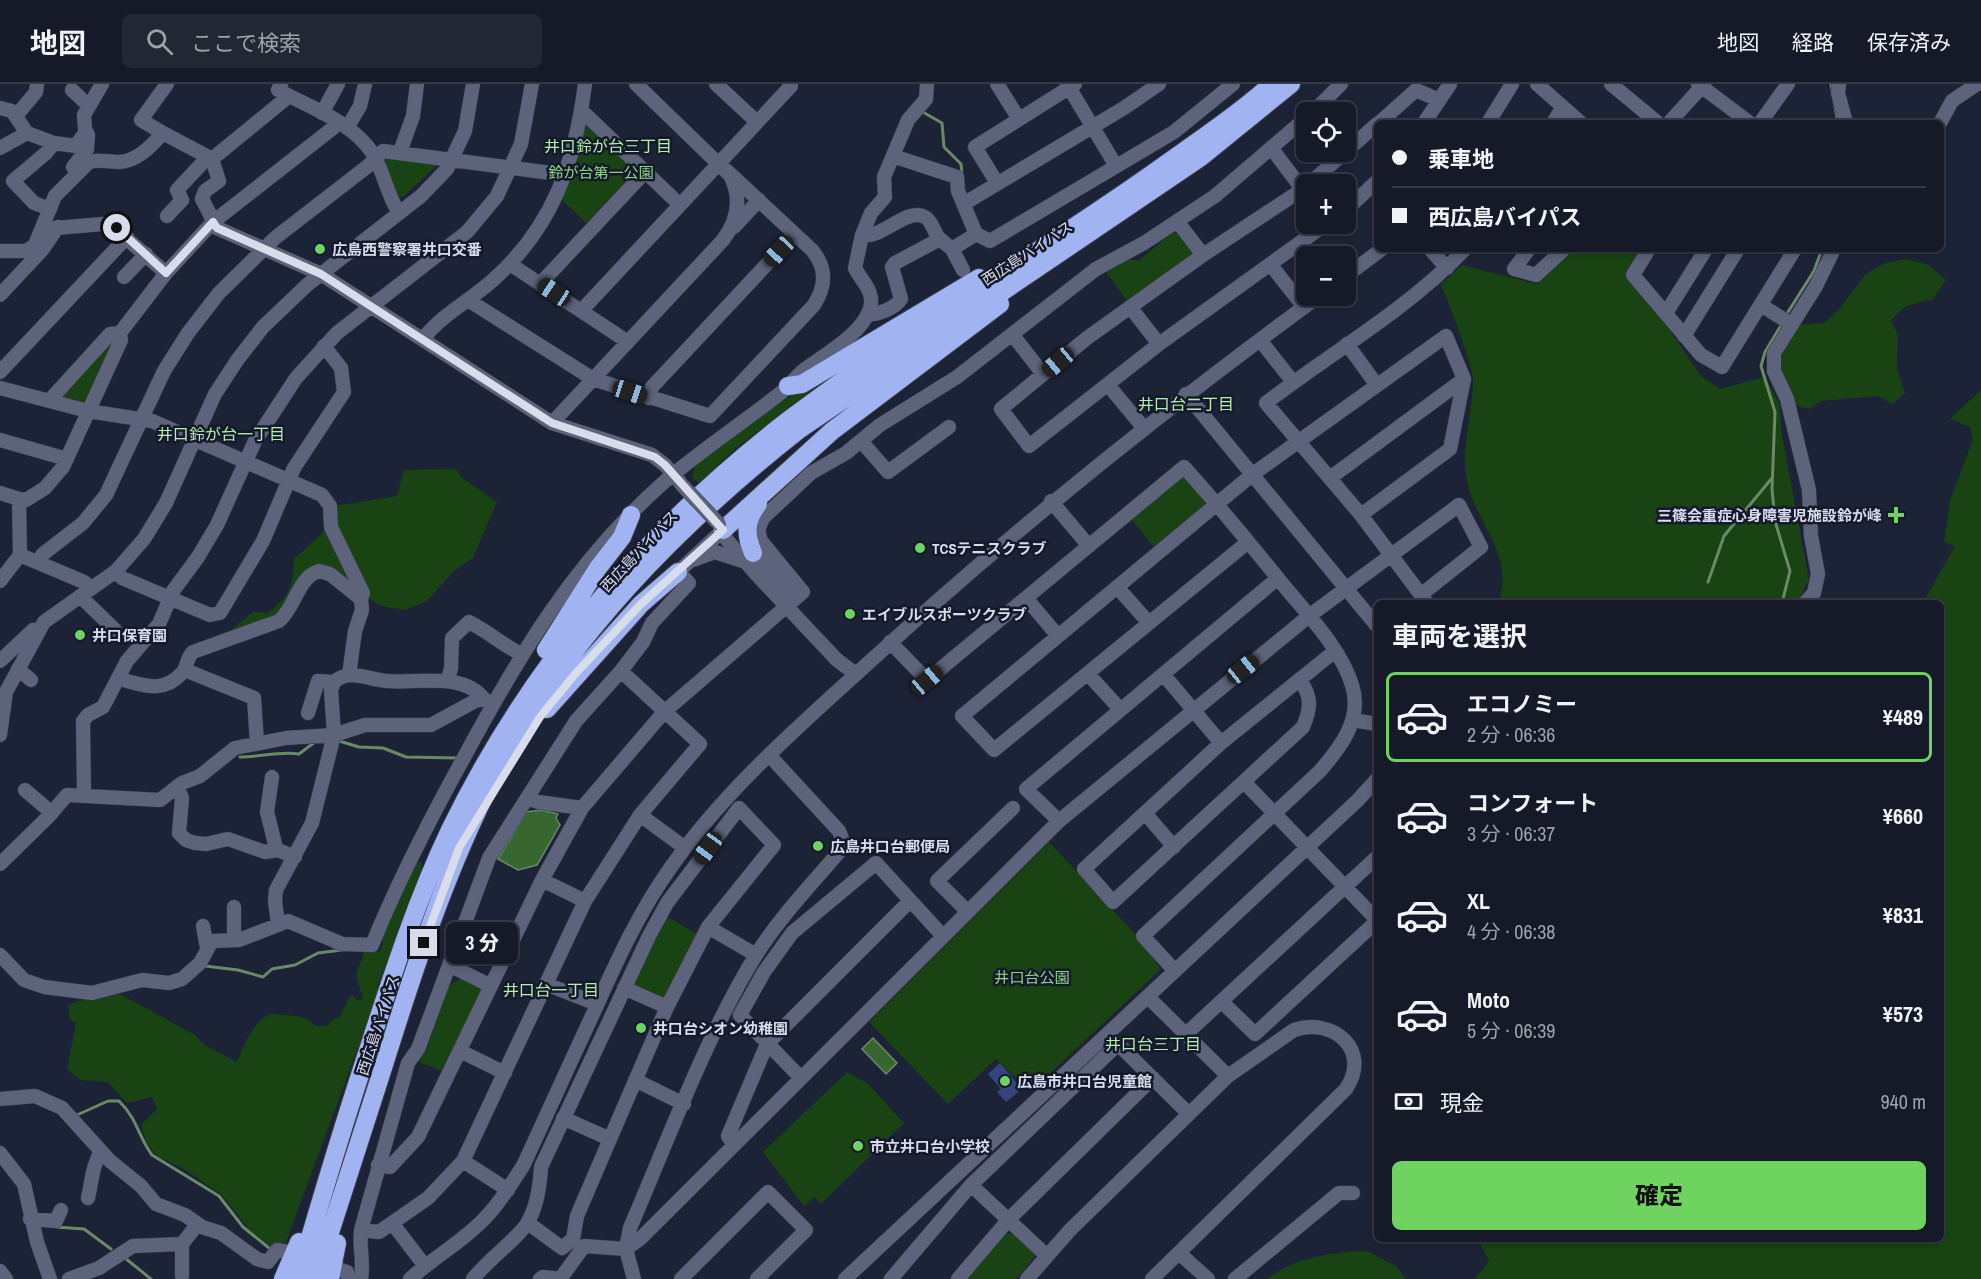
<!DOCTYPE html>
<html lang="ja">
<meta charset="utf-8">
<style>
body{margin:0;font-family:"Archivo Narrow","Noto Sans JP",sans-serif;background:#232734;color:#f1f3f6;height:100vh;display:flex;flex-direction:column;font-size:22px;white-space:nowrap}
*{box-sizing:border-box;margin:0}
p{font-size:20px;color:#9ea1a8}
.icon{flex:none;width:33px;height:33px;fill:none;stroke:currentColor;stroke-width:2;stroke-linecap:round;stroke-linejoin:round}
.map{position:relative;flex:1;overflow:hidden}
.side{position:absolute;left:1374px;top:516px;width:570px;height:642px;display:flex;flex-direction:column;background:#161a28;border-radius:9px;box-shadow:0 3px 9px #0003,0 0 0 2px #353845}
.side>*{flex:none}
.guide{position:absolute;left:1374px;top:36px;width:570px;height:132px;border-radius:9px;box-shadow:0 3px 9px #0003,0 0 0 2px #353845;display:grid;align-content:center;height:132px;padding:0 18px;background:#161a28}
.controls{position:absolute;left:1296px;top:18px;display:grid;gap:12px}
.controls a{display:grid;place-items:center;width:60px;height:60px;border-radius:9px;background:#161a28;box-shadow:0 3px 9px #0003,0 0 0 2px #353845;font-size:30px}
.end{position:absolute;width:27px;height:27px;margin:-14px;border:8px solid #d9ddeb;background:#111;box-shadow:0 0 0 3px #111}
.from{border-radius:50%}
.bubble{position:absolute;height:42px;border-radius:9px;background:#161a28;box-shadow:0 3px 9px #0003,0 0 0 2px #353845;font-size:20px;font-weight:800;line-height:42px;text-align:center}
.car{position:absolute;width:18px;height:36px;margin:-18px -9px;border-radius:8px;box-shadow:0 0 4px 2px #0007;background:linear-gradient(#222 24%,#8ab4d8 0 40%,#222 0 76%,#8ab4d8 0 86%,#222 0)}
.guide b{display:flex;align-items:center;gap:21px;height:57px;font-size:22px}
.guide b+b{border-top:2px solid #353845}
.guide i{width:15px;height:15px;background:#f1f3f6}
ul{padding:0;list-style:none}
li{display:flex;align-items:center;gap:18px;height:90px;margin:0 12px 9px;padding:0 6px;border:3px solid transparent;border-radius:9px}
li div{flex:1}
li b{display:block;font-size:22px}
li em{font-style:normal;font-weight:800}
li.selected{border-color:#6fd360}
li>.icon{width:54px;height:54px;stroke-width:1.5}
h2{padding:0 18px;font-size:27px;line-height:72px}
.pay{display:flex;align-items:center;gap:15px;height:66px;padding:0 18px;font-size:22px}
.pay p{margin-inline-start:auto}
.action{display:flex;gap:12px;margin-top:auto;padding:12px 18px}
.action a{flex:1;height:69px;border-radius:9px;background:#6fd360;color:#111;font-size:24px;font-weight:800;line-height:69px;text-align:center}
header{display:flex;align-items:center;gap:36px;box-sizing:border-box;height:84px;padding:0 30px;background:#161a28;border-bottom:2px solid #353845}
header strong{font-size:28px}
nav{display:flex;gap:33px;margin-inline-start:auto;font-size:21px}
.search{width:420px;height:54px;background:#232734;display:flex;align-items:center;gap:15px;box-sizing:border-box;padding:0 21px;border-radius:9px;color:#9ea1a8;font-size:22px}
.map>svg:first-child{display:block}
.green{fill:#194312}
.water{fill:#376630;stroke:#688a68;stroke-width:1.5}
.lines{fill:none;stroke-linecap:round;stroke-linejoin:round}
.stream{stroke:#688a68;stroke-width:3}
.building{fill:#36437c}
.minor-casing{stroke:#3a3d4e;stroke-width:15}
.highway-casing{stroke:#3a3d4e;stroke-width:20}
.minor{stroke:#5c637a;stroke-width:14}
.highway{stroke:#a1b3f1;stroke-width:18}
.minor-bridge-casing{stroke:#3a3d4e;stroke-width:15;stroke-linecap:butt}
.minor-bridge{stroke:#5c637a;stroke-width:14}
.route{stroke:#d9ddeb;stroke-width:8}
.poi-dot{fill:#6fd360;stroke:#14192b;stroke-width:2}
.labels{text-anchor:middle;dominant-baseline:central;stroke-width:5;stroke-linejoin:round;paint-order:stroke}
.park-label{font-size:15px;fill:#91d486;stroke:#14192b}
.poi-label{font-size:15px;font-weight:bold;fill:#d9ddeb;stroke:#14192b;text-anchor:start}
.street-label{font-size:15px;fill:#d9ddeb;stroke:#14192b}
.neighbourhood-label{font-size:16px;fill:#b6ecae;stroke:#14192b}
</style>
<header>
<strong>地図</strong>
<div class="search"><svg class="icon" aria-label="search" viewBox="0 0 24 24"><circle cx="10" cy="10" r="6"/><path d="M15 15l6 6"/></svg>ここで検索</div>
<nav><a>地図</a><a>経路</a><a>保存済み</a></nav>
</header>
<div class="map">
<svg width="1981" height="1195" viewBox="0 0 1981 1195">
<rect width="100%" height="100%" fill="#1d2336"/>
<path class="green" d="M589,39L636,84V90L588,141L560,114L583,41Z
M387,73L434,80L435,83L403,113L396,111L385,78Z
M1172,148L1179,150L1193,169L1191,173L1128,218L1106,188L1125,176H1140Z
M1572,165H1640L1625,190L1656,226L1701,292L1720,305L1765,293L1780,321L1781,346L1809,495L1798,519H1498C1517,469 1472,437 1466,391C1462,358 1473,328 1473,295C1473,284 1447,210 1440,201L1462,181L1537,200Z
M1907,175L1929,181L1946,196L1933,215L1906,222L1891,236L1898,252L1897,285L1905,309L1893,320L1878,312L1821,317L1810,325L1794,321C1775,280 1775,280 1800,241L1824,239L1840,224L1865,191L1885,179Z
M109,256L115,261L86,321L58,315Z
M821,299L736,364L699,399L692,393L695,382C732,349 774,316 821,299Z
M1981,306V1195H1475L1489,1177L1478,1155H1941V519H1923L1955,462L1944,458L1950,417L1973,355L1970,343L1950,335Z
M456,385L462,394L497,418L473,474L455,486L427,517L405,526L381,522L367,513L335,444V422L397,412L404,386Z
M1180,392L1187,394L1206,417L1205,423L1155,464L1131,435Z
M328,444L361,510L324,484C298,513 275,548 231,546L253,528L268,529C290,511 293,503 294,475Z
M1049,758L1136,851C1142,864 1158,873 1160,886L1030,1008L996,975L948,1020L869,938Z
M422,777L421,788L377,904L379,905L372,926L286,1158L274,1164L253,1150L222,1111L184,1085L157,1072L147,1059L141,1041L157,1025L152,1013L127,1019L108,998L80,996L67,985L76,939L70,936L68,922L75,918L120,910L195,951L204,961L237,978C243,963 254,935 271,930C276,929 281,931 285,931C298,932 305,932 315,942H328L332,936L340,933L351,910L357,916L363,915L356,891L365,866L380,868L383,859L381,855L411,781Z
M666,832L699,851L666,915L634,903L632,897Z
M463,893L484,906L446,989L419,978L446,903Z
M847,988L868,1000L904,1039L821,1120L815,1113L804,1122L763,1068Z
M1014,1149L1035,1168L1034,1174L1016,1195H967L1006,1150Z
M1367,1167L1396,1182L1406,1195H1267C1296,1173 1332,1168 1367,1167Z"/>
<path class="water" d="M541,726L558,730L556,734L560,741L537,781L518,786L498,775L526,728Z
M873,954L897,979L886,990L862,965Z"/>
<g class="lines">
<path class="stream" d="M1831,0L1838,39
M921,27L942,39L944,63L961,80L962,90
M1788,228L1814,187L1822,165
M1780,243L1765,268L1761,282L1775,328L1772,405L1775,437L1790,487L1782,519
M1708,498L1724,452L1772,394
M336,656L359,663L383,664L406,673L457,674
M240,673C260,673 280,667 299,670L315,658
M205,882L238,886L263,893L272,885L295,881L318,869L342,866
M74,1029L77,1031L108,1017H119C138,1036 138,1052 152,1071L219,1112L243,1143L269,1164
M56,1143L84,1145L111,1165
M125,1174L151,1195"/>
</g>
<path class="building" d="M1000,979L1022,1005L1006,1018L997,1008L1001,1005L988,990Z"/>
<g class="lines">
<defs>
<path id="minor" d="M281,0L278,6C309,23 353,38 373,70C384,88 387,111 399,129
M716,0L757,38
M997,0L1019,35
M1067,0L1116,82
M1537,0L1581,39
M1611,0L1658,39
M1698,0L1750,39
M1839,0L1838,9L1846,39
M72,6L88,21
M289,12L212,75L219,97L205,107L202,115L217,144L321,190L552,339L652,371L665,381L680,398
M0,24L12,27L27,49L54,59L76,62L82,53L88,51
M582,27L680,121
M1313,28L1341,0
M322,29L338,0
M16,32L36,8L37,0
M1379,39L1416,6L1439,16
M1424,39L1450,0
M1488,39L1512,0
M1553,39L1563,23
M1669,39L1704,0
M1760,39L1788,0
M1940,39L1952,17L1977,0
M347,44L360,22L365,0
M163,49L141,36L167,0
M0,64L27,49
M1272,65L1306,110
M400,68L413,32L417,0
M73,83L87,65L88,51L85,45L84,31L102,0
M997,99L975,63L1075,0
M1309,100L1377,40
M1306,103L1203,171L1087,254L1001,325L1029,362L1159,260L1326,140
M965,119L1124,24L1159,0
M50,125L34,119L13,97L46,69L54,59
M1346,126L1377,97
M167,132L182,116L177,106L208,73
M1177,137L1203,171
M734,143L759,116
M44,145L103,140L111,141L166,189
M976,150L990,157L1174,48L1233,0
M862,151C882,155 907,123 925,133C932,137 933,146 938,153C942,157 947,161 952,165L976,150L958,107L957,93L893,72
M952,165L963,186
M1430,165L1447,184
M1529,165L1514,185L1536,191L1564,165
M1649,165L1633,191L1701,271L1722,283L1795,165
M0,167H26L35,161L55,112L89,78C100,75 108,78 119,78C138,77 151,62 163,49L212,75
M510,180L628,258
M1270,180L1304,223
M1346,192L1382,165
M124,193L146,170
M540,200L645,88
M0,211L42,166L58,143
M468,216L593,295L710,332L814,221C826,202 827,184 812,166L725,85
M1761,221L1791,240
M1130,223L1159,260
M582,226L791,2L789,0
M1666,229L1706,165
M867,231C879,230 894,225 901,215L892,183L895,179L940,155
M1012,250L1043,290
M1684,252L1738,165
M423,255C441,231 471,216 493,196C554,142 575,77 585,0
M1260,256L1293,298
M1347,260L1376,300
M0,288L127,153
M1108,301L1143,343
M0,304L88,327L152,337L322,411L330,422L331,443L363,509L361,515
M1186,310L1377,542
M649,314L652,303L795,150
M49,317L110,250L120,249
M552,339L723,156C738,136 742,114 730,91L636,0
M0,356L67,375
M861,357L888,388L949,343
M1330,394L1464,295
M0,409L19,415L20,471L0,497
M19,415L26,416L45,404L63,383L121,256L120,249L166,189L213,138L333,44L337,38
M1051,417L1089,462
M719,440L727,456L756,490L837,576L856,590
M1248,458L994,666L962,632L1253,390L1446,252L1464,295L1450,365L1361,431
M745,464L753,469L793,515
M20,471L84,498L91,504
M693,476L715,468L743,477
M38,478L43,470L83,439L106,411L164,287L188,249L219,209L275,154L368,82L383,67L566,91
M116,487L122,494L210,531L220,529L263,457L294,384L344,308L341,284L324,262
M1117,503L1149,539
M80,512L115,546
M1026,514L1058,552
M1427,519L1361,431L1266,319C1332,268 1407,226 1465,165
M1805,519L1814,509L1818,490L1811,452L1809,406L1787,315L1774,287V269L1816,202L1834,165
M890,558L927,596L1184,383C1219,422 1252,462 1285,503C1309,532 1341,565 1352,601C1363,635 1340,664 1320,687L1143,852L1175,887
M0,577L33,546L38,549
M18,585L31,596
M185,586L254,614L257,659
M1088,590L1120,625
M1163,590L1221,659
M119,595C142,600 162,611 182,589C188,583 186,574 193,568L279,537C295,524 298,493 319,487L330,490L361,515L362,526L355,547L349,591
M1300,596C1312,613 1311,624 1303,643L1113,818L1084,785L1221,659L1335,567
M447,597L451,585L452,554L469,538C489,548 501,560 521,570
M308,629L318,597L334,598
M1353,636L1377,640
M0,651L6,608L44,538L116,487L144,455L166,419L215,310L238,275L263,243L307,201L421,112L447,85L465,47L473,0
M272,693L267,728L275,760L274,766
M1245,699L1377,836
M177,703L182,714L179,749L186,756L195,759L206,760L228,755L265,768L278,766L295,773
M25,706L52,729
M84,710L83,637L88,631L103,623L127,577L159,540L173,507L198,473L217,441L255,357L296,294L337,249L467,148L497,112L521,60L532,0
M527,714L538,718L582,724
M1145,729L1174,763
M640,731L685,764
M1059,737L1026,705L1278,494
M0,780L48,733L67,711L160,716L182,699L200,692L235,664L286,654L334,651L365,641H431L475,617L484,615L493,620
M542,796L585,817
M234,823V856
M967,827L937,797L1013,724
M278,840L275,817L276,806L312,739L334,651L331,606L334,598C350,584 369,596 387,597C417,600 462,587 484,615
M203,842L207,864
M708,843L756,871
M0,871L24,896L44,903L92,909L142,896L169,899L182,895L200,879L212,857L239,856L288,837L342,860L372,861C398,797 429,737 462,677C518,573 573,479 663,399C700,367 740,341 778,311C788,304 795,293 804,286C824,271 862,250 870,225C875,207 862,198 855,184L862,151L871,129L885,113L884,93L908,36L926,15L927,0
M449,881L491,902
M546,900L597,920
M624,904L667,923
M1148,913L1228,992
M1222,918L1255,950L1377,837
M1186,950L1377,773
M462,968L505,989
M801,994L740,931L764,888L792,849L876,779L942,851
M635,996L684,1020
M0,1015L35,1012L62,1024L110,1077L141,1102L156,1120L185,1131L202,1143L221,1149L257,1175L268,1178L277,1166L288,1168
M563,1034L610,1055
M734,1061L728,1052L767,960L910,817
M0,1069L24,1100L37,1158L50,1195
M463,1077L508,1106
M378,1081L390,1083L418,1053L542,796L582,724L664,628L803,508L761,457L758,446L763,434L811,389L846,369L880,341L957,293L1096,185L1144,159L1215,112L1306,34
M971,1101L1047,1172
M88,1114C92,1097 92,1083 101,1067
M30,1135L56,1137L61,1126
M392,1139L425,1182
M361,1146L379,1148L428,1114L463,1077L585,817L640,731L700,660L621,587
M182,1160V1192
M1179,1169L1208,1195
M338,1185L347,1188L348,1195
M0,1187L6,1195
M561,1194L584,1162L626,1165L641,1154L1059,737L1309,532L1459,421L1481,463L1422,510
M69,1195L99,1184L133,1162L182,1160L197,1141
M361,1195C364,1178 359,1163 361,1146L408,979L418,965L489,774L576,637L621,587L643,558L652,539L689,499L678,488L723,446
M410,1195C434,1173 464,1157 486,1133C501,1117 513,1098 524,1080C547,1030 569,981 592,932C615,881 638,829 671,783C727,703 804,638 876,572C1017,443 1165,325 1319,212
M473,1195C486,1177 520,1153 528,1138C537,1122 540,1101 541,1083L649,852L667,819L739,724L774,761L708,843L667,923L610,1055L577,1132L573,1155L562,1164L528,1139
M540,1195L543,1193L562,1195
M634,1195L626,1165L630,1144C668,1056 706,952 756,871C780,833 810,802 839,768L843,757L839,747L769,671
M681,1195L768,1108L806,1146L757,1195
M845,1195L1358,716L1377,695
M891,1195L971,1101L1118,960L1189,1030
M958,1195L1009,1135L1153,994
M1027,1195L1070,1146L1228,992L1294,946C1333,933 1372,966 1346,1005L1152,1195
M1235,1195L1339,1109H1353"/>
<path id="highway" d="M788,302L802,300L979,194
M723,446L832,347L1000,220
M753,469C745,450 745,437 758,420
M546,566L598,484L622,453L631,431
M547,625L641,520L678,488
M283,1195L299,1158
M298,1195C321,1115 345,1036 371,957C394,886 418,813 450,746C529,583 647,445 790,335C908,246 1036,172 1156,87C1195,59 1236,32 1272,0
M315,1195C337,1125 360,1055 383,984C414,885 446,786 494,693C566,554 678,441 800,345L1201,73L1291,0
M330,1195L337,1159"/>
</defs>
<use href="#minor" class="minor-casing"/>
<use href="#highway" class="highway-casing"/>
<use href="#minor" class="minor"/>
<use href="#highway" class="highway"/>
<defs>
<path id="minor-bridge" d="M681,400L719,440"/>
</defs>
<use href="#minor-bridge" class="minor-bridge-casing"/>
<use href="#minor-bridge" class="minor-bridge"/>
</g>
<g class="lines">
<path class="route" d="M117,144L166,189L213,138L217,144L321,190L552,339L655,373L665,381L723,446L641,520L576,589L540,633L459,764L424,859"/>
</g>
<g class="poi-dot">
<circle cx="320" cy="165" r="6"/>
<path d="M1893 422h6v6h6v6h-6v6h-6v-6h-6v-6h6z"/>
<circle cx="920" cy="464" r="6"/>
<circle cx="850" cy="530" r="6"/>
<circle cx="80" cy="551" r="6"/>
<circle cx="818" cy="762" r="6"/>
<circle cx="641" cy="944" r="6"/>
<circle cx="1005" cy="997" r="6"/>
<circle cx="858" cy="1062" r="6"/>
</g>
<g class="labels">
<g class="park-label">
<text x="601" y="88">鈴が台第一公園</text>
<text x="1032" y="893">井口台公園</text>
</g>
<g class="poi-label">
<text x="332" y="165">広島西警察署井口交番</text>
<text x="1882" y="431" text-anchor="end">三篠会重症心身障害児施設鈴が峰</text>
<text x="932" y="464">TCSテニスクラブ</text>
<text x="862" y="530">エイブルスポーツクラブ</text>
<text x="92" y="551">井口保育園</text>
<text x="830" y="762">広島井口台郵便局</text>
<text x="653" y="944">井口台シオン幼稚園</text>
<text x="1017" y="997">広島市井口台児童館</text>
<text x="870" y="1062">市立井口台小学校</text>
</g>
<g class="street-label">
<text transform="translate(1027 169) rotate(-33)">西広島バイパス</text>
<text transform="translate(639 467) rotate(-47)">西広島バイパス</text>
<text transform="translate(378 941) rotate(-72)">西広島バイパス</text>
</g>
<g class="neighbourhood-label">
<text x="608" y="62">井口鈴が台三丁目</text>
<text x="1186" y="320">井口台二丁目</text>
<text x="221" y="350">井口鈴が台一丁目</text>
<text x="551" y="906">井口台一丁目</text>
<text x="1153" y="960">井口台三丁目</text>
</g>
</g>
</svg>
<div class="controls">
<a><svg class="icon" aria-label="locate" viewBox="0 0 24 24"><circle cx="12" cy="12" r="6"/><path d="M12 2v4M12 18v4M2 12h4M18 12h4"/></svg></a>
<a>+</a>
<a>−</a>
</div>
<i class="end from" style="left:117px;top:144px"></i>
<i class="end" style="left:424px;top:859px"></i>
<div class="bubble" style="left:446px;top:838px;width:72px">3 分</div>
<i class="car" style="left:779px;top:167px;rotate:223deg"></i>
<i class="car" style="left:554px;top:208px;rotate:303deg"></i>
<i class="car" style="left:1058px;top:278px;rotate:230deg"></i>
<i class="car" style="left:630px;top:308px;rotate:108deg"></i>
<i class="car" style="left:1243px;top:585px;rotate:51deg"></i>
<i class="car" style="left:927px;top:596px;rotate:50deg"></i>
<i class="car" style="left:708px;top:764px;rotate:216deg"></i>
<div class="guide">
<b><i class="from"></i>乗車地</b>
<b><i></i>西広島バイパス</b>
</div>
<section class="side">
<h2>車両を選択</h2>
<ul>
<li class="selected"><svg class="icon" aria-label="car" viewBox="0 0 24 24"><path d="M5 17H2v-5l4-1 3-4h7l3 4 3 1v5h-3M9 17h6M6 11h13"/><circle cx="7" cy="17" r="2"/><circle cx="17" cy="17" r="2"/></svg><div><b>エコノミー</b><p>2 分 · 06:36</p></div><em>¥489</em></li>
<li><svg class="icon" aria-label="car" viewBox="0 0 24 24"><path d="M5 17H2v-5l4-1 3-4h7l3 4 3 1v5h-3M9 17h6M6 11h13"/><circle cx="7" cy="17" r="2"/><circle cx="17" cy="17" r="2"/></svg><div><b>コンフォート</b><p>3 分 · 06:37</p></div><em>¥660</em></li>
<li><svg class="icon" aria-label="car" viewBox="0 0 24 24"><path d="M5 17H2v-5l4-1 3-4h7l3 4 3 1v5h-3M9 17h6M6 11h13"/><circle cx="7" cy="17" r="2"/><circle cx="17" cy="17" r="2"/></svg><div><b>XL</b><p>4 分 · 06:38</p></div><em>¥831</em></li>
<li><svg class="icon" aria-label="car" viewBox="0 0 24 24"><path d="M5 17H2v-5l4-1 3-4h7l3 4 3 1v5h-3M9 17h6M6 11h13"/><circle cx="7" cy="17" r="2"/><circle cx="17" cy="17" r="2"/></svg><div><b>Moto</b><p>5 分 · 06:39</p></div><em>¥573</em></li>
</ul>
<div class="pay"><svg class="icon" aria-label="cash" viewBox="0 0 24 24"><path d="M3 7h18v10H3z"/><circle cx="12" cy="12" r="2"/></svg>現金<p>940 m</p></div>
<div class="action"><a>確定</a></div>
</section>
</div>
